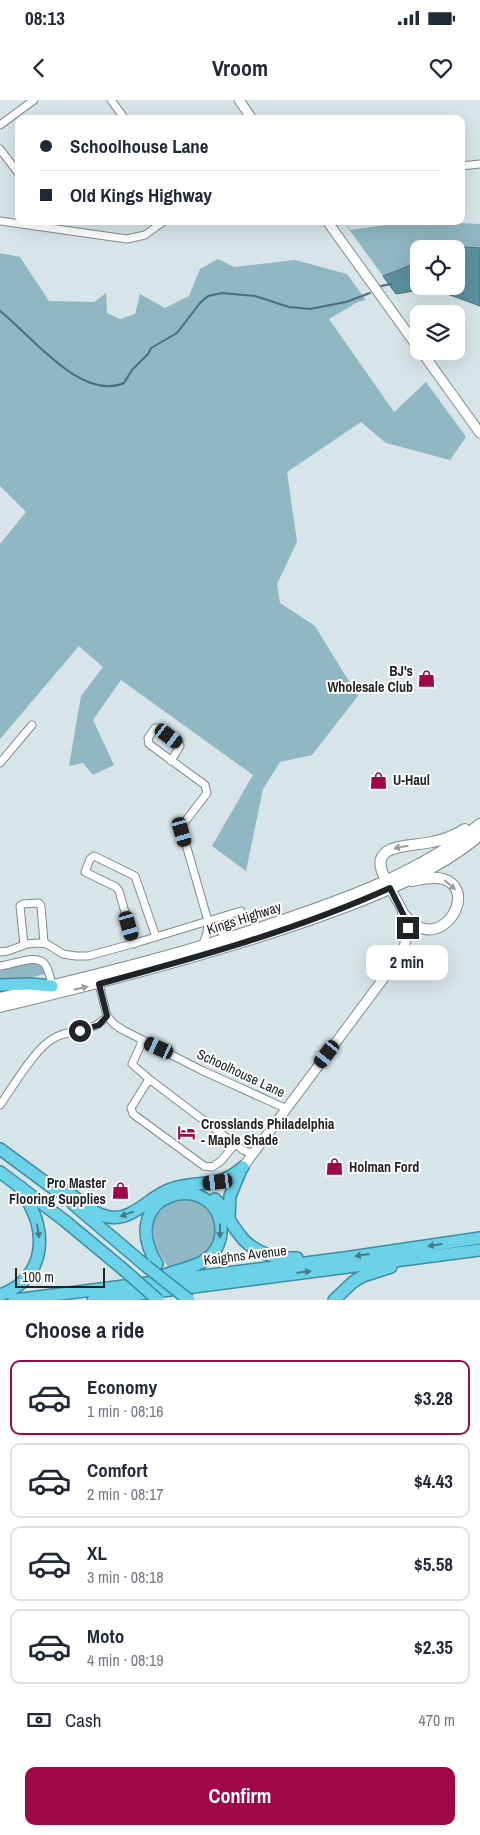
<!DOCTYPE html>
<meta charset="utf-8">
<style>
body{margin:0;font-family:"Archivo Narrow",sans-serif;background:#f6f6f7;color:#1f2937;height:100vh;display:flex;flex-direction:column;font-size:19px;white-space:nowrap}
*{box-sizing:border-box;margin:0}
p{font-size:16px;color:#747a83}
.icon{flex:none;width:28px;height:28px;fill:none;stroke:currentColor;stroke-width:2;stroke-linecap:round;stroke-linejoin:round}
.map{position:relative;height:1200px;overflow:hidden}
.sheet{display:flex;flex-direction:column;background:#fff;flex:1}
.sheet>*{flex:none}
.guide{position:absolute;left:15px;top:15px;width:450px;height:110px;border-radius:10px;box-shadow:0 5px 20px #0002;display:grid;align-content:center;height:110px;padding:0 25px;background:#fff}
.controls{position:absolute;left:410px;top:140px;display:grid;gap:10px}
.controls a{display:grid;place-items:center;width:55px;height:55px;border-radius:10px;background:#fff;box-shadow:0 5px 20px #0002;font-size:25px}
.scale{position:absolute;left:15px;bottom:12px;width:90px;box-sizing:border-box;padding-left:5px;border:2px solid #202426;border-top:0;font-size:14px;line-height:18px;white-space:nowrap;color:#202426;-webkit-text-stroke:4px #fff;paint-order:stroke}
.end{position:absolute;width:22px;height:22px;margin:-11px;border:6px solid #202426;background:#fff;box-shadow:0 0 0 2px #fff}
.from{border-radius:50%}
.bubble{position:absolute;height:35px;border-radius:10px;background:#fff;box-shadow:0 5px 20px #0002;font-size:16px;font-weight:800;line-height:35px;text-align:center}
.car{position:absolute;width:15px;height:30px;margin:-15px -8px;border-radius:6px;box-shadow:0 0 4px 1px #0007;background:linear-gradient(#222 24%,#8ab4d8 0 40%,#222 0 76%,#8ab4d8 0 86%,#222 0)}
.guide b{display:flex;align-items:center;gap:18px;height:48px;font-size:19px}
.guide b+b{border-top:1px solid #e0e1e3}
.guide i{width:12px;height:12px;background:#1f2937}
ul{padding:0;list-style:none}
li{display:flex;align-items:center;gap:15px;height:75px;margin:0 10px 8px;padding:0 15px;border:2px solid #e0e1e3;border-radius:10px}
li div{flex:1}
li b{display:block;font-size:19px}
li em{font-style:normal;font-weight:800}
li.selected{border-color:#a10645}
li>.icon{width:45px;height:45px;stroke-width:1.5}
h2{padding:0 25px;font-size:22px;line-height:60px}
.pay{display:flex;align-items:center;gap:12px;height:55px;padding:0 25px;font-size:19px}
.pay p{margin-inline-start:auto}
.action{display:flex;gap:10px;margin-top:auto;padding:10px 25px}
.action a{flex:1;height:58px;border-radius:10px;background:#a10645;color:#fff;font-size:20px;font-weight:800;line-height:58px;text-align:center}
.status{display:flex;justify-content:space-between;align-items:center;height:35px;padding:0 25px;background:#fff;direction:ltr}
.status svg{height:14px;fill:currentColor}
header{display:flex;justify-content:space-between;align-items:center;height:65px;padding:0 25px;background:#fff;font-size:22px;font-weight:800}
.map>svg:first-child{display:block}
.green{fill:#90b7c3}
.water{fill:#5b8f9e;stroke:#496f7a}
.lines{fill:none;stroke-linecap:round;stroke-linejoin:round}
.stream{stroke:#496f7a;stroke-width:2}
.minor-casing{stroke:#7f8b8e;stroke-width:9}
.tertiary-casing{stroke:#7f8b8e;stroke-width:11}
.secondary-casing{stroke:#7f8b8e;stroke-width:12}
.trunk-casing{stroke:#3a8da2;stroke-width:14}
.minor{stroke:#fff;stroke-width:7}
.tertiary{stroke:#fff;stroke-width:9}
.secondary{stroke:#fff;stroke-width:10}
.trunk{stroke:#6cd2ea;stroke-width:11}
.trunk-bridge-casing{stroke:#3a8da2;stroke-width:14;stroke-linecap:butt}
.trunk-bridge{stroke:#6cd2ea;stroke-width:11}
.oneway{fill:#9b9c9d}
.oneway2{fill:#467b88}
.route{stroke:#202426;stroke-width:6}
.labels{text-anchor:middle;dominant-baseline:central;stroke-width:4;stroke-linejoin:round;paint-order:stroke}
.poi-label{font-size:14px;font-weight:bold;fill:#202426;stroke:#fff;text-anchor:start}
.street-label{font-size:14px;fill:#202426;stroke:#fff}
</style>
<div class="status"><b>08:13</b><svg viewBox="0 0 49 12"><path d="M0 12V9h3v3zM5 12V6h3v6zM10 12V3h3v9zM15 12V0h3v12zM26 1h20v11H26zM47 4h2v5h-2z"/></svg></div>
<header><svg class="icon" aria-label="back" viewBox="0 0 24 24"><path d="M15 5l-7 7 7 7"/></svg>Vroom<svg class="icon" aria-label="heart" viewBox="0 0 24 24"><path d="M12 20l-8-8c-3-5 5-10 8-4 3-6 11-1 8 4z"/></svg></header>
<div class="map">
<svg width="480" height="1200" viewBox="0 0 480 1200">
<rect width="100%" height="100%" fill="#d7e4e8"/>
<path class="green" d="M343,121L351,130L411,121L480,124V148C460,146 440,149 419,149V162L383,176Z
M0,153L20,157L49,201L94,202L106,193L107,213L120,219L135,214L140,194L165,208L189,196L200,169L218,159L234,167L295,160L347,174L366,200L358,202L329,219L394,312L426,282L466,337L450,360L386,343L361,322L287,372L297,442L277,484L280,503L315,526L358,596L312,655L280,662L263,689L246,771L212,746L253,675L121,580L93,620L114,665L93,675L83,663L69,666L81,596L103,567L79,546L0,639V444L26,412L0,386Z
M34,858L48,873L0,885V862Z
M174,1098L197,1099L217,1121L216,1145L196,1162L168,1167L155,1146L152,1120Z"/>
<path class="water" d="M466,147L480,148V206L431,188L396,194L383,176L419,162V186H456V149Z"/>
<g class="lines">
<path class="stream" d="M381,186L391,184
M0,211C30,234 81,302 124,283L132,270L148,254L151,248L177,233L200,203L208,196L222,193L255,196L289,207L310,209L346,202L370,193"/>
<defs>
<path id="minor" d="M111,0L125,19
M0,25L34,0
M0,49L19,74
M461,66L480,64
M0,121L127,139L145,135L164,121
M171,661L180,646L179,643L159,628H155L148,638L149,644L205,685L207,693L181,727L208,821L207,833L202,846
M0,663L32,625
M208,821L218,830L231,837
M134,844L119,791L116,787L85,772L90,759L94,756L135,776L156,837
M24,845L20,806L23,804L39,803L41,806L44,843
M0,852L8,851L27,844L38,843L47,844L63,854L76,856H88L139,842L241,811
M0,866C13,865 39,852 46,866C49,872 51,880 52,886
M107,916L114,924L123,930L201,970L287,1009
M143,940L132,964L149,979L243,1050L253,1054
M149,979L131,1008L133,1014L204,1066L212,1067L221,1061L235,1044
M0,1005C13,987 35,948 54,938C74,927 89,936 107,916L99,884"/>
<path id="tertiary" d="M239,0L252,19
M327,121L419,249
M421,251L480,333
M243,1067L395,863C418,829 405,815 387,783"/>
<path id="secondary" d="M386,780C365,743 408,747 432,742C444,740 455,735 465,729
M403,814C409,819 416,828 425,829C452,834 474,788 443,779C433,776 422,779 412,781
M0,898C93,876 186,853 277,822C348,798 421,772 480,724
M0,907C97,884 194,859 289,827C349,807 432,777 480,735"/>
<path id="trunk" d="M0,885L30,884L52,886
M0,1049L57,1091
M0,1072L65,1121L124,1170
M51,1086C56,1088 61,1089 65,1091C80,1099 92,1114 109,1117C134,1121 149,1096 171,1089C199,1079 218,1090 243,1067
M215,1099C225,1109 230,1123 239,1134C252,1153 276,1159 297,1158
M73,1104L146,1166
M229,1118L230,1096L240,1072
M157,1164C113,1092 216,1067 221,1128C222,1139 217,1151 208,1158C196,1168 179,1169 165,1175
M0,1195C34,1183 46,1153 36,1119C32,1108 26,1098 21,1087
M14,1200L344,1158L480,1138
M93,1200L480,1150
M334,1200L353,1182L363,1176L391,1167"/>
</defs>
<use href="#minor" class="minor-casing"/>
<use href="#tertiary" class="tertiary-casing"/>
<use href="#secondary" class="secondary-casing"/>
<use href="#trunk" class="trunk-casing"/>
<use href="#minor" class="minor"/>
<use href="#tertiary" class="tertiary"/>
<use href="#secondary" class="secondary"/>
<use href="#trunk" class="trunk"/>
<defs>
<path id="trunk-bridge" d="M146,1166L189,1200
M124,1170L158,1200"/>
</defs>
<use href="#trunk-bridge" class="trunk-bridge-casing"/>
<use href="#trunk-bridge" class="trunk-bridge"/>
</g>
<defs><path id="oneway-solid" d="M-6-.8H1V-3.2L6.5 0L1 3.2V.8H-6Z" transform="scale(1.25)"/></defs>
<g class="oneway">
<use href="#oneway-solid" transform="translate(401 747) rotate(170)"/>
<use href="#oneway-solid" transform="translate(450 785) rotate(41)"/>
<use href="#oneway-solid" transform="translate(81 888) rotate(-13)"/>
</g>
<g class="oneway2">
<use href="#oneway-solid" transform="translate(127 1114) rotate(160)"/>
<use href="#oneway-solid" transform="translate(38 1131) rotate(82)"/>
<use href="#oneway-solid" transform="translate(220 1131) rotate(91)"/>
<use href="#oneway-solid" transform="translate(435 1145) rotate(172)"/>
<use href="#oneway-solid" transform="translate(362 1155) rotate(172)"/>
<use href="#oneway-solid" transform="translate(304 1172) rotate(-7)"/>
</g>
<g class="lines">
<path class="route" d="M80,931L99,925L107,916L99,884C198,857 297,830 390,788L403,814L408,828"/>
</g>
<defs>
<symbol id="shop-bare" viewBox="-9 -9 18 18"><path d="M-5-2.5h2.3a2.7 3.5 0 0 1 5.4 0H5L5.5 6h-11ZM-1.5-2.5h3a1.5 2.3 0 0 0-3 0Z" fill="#a10645" stroke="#fff" stroke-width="2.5" paint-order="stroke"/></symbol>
<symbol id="hotel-bare" viewBox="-9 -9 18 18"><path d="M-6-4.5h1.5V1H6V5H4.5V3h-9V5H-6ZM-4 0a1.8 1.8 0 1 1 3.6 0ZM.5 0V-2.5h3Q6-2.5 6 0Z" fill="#a10645" stroke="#fff" stroke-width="2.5" paint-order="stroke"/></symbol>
</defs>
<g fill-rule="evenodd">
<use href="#shop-bare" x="414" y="566" width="25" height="25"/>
<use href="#shop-bare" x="366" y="668" width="25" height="25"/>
<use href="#hotel-bare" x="174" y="1020" width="25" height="25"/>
<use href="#shop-bare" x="322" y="1054" width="25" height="25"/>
<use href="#shop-bare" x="108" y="1078" width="25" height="25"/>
</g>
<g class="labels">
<g class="poi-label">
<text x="413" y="571" text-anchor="end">BJ's<tspan x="413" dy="16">Wholesale Club</tspan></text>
<text x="393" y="680">U-Haul</text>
<text x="201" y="1024">Crosslands Philadelphia<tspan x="201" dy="16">- Maple Shade</tspan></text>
<text x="349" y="1067">Holman Ford</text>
<text x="106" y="1083" text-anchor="end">Pro Master<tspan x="106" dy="16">Flooring Supplies</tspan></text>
</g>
<g class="street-label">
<text transform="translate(244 818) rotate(-18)">Kings Highway</text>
<text transform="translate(241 973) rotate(25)">Schoolhouse Lane</text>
<text transform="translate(245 1155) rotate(-7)">Kaighns Avenue</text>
</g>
</g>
</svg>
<div class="controls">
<a><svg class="icon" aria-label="locate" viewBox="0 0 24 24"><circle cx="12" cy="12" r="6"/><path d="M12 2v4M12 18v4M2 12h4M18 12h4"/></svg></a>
<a><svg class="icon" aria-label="layers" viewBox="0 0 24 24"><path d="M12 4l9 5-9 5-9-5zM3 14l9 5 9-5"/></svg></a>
</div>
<div class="scale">100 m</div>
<i class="end from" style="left:80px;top:931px"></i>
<i class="end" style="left:408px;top:828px"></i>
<div class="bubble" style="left:366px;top:845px;width:82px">2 min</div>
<i class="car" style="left:169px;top:636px;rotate:127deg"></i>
<i class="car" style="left:182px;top:732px;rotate:164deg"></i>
<i class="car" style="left:129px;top:826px;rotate:164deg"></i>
<i class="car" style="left:159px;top:948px;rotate:295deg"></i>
<i class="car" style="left:327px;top:954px;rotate:217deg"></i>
<i class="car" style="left:218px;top:1082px;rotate:263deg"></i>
<div class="guide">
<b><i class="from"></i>Schoolhouse Lane</b>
<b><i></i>Old Kings Highway</b>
</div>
</div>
<section class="sheet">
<h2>Choose a ride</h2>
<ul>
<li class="selected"><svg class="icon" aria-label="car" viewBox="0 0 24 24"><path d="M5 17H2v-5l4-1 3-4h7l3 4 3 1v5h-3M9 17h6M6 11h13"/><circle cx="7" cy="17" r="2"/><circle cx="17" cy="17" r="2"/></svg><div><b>Economy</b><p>1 min · 08:16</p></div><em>$3.28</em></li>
<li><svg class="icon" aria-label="car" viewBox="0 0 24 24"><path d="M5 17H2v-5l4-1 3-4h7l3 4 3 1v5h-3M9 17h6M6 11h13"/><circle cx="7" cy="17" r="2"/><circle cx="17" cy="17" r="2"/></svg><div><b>Comfort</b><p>2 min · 08:17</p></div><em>$4.43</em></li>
<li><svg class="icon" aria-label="car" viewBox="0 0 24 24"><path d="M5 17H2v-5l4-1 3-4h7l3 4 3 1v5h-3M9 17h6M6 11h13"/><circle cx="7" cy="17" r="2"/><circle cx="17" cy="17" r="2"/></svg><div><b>XL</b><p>3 min · 08:18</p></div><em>$5.58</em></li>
<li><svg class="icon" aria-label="car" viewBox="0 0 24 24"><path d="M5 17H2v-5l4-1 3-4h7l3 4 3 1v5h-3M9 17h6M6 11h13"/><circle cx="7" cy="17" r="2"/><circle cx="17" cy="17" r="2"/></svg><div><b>Moto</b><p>4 min · 08:19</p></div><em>$2.35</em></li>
</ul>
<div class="pay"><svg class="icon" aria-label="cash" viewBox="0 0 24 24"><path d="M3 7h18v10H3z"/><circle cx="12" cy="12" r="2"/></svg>Cash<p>470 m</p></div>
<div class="action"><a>Confirm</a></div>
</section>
